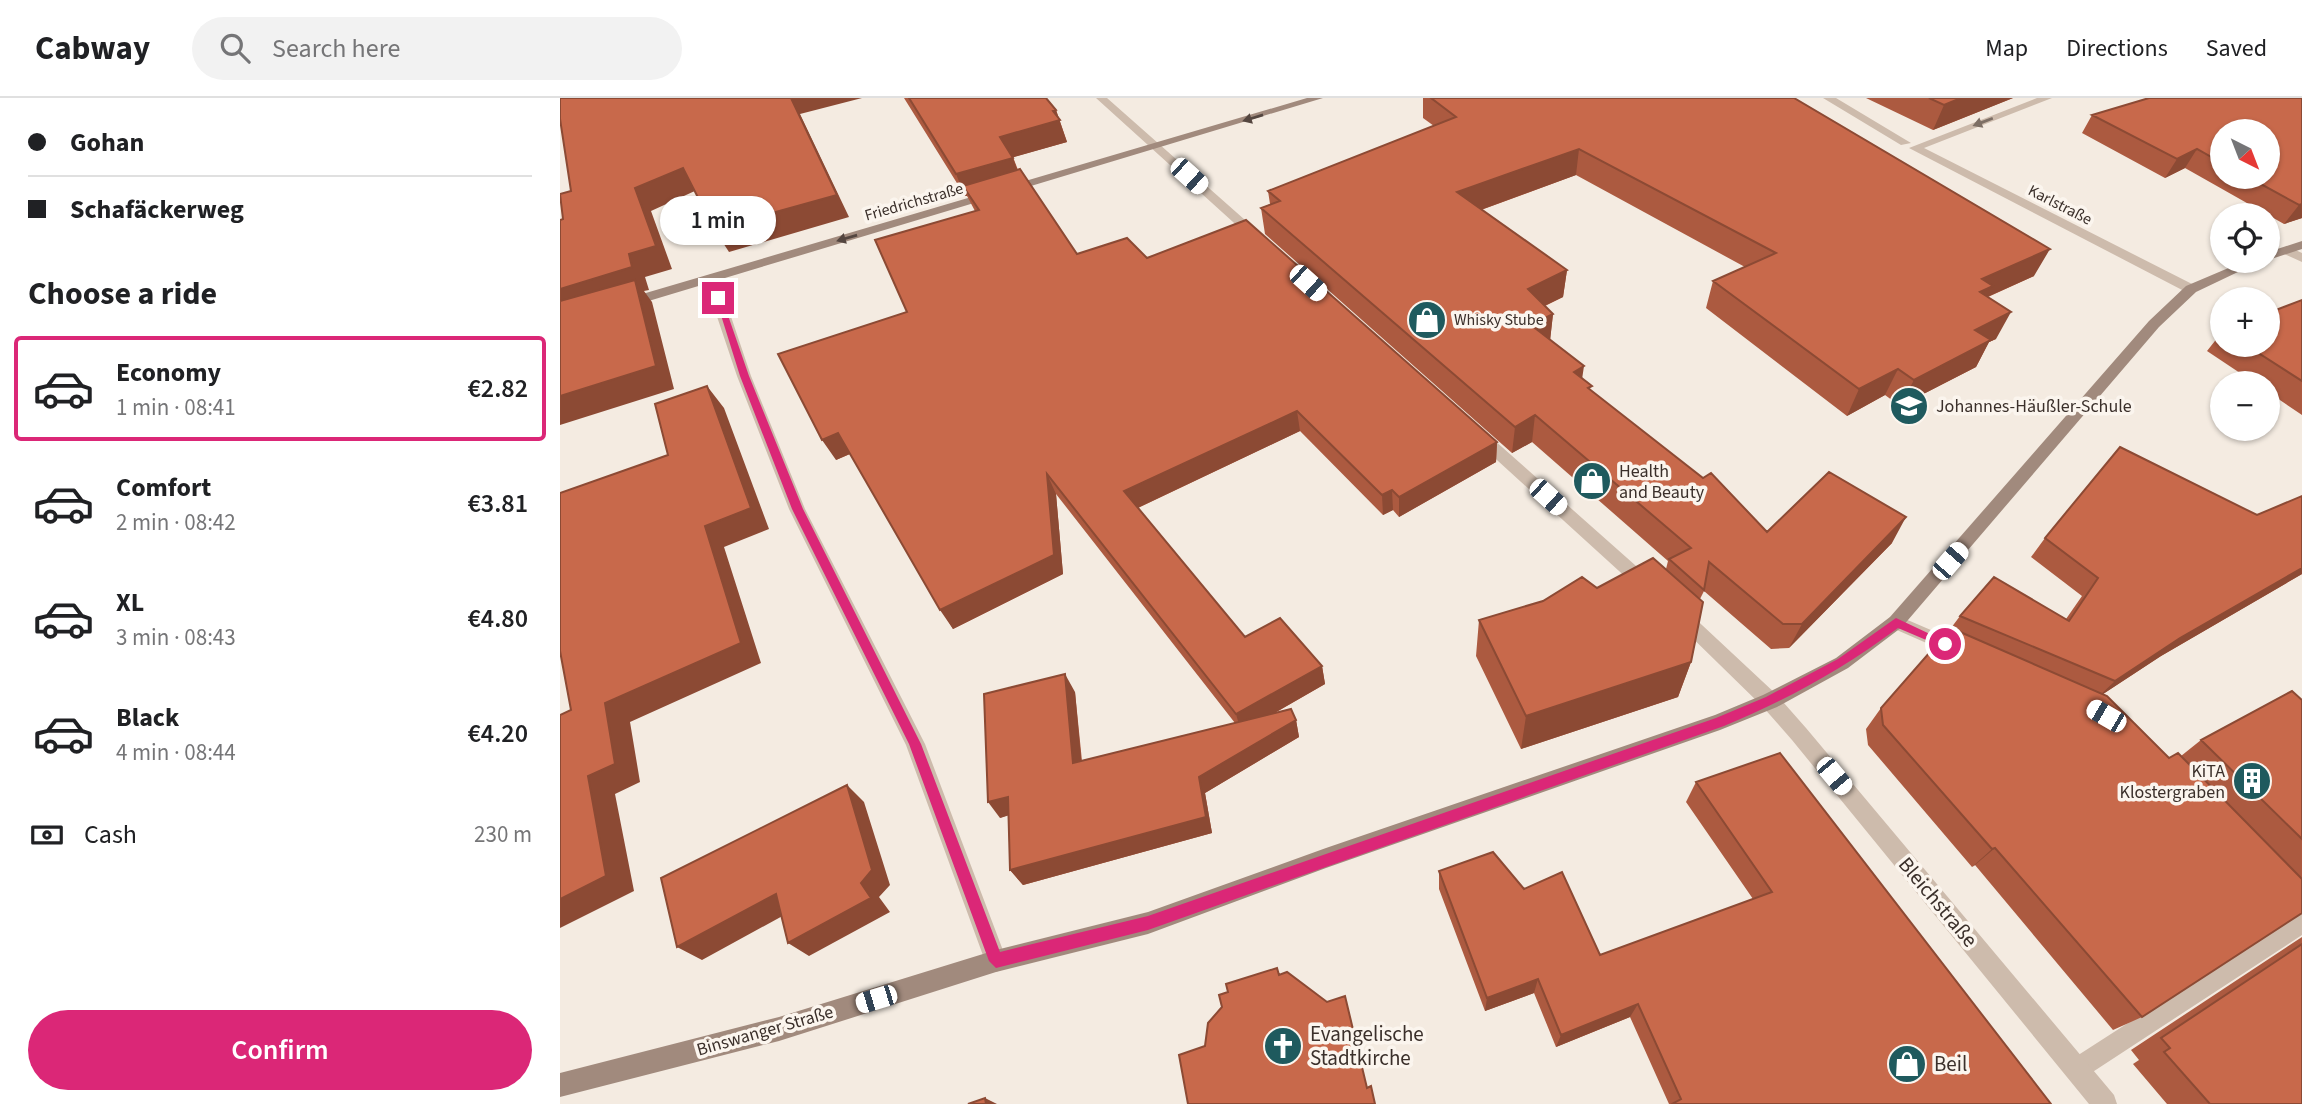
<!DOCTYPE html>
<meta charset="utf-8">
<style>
body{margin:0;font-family:"Source Sans 3",sans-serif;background:#f2f2f2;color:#202124;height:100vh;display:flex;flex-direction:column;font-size:26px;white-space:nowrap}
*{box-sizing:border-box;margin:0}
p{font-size:23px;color:#757577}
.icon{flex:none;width:38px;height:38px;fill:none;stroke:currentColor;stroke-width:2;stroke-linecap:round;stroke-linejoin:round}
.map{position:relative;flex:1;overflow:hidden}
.side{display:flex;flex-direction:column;background:#fff;width:560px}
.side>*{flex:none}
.hud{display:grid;align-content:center;height:154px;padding:0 28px;background:#fff}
.needle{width:46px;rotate:138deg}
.buttons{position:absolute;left:1650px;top:21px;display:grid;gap:14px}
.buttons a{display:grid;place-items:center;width:70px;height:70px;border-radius:50%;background:#fff;box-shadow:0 2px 5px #0004;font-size:35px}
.end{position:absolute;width:32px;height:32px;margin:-16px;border:9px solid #db2777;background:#fff;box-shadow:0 0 0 4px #fff}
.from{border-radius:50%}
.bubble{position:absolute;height:49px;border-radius:24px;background:#fff;box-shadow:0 2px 5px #0004;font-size:23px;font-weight:600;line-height:49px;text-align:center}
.car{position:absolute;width:21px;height:42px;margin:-21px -10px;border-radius:9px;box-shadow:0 0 5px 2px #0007;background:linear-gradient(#fff 24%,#345 0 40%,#fff 0 76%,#345 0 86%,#fff 0)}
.hud b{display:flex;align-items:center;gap:24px;height:66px;font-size:26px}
.hud b+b{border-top:2px solid #e0e0e0}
.hud i{width:18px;height:18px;background:#202124}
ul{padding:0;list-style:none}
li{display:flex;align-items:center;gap:21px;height:105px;margin:0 14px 10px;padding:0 14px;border:4px solid transparent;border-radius:7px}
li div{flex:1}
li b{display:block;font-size:26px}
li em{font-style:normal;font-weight:600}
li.active{border-color:#db2777}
li>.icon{width:63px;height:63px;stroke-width:1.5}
h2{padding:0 28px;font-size:32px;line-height:84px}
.pay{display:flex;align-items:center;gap:18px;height:77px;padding:0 28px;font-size:26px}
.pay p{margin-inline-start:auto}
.action{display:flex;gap:14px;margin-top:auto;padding:14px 28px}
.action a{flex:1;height:80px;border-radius:42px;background:#db2777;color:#fff;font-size:28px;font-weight:600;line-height:80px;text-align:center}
header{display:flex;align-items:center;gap:42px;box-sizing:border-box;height:98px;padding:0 35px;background:#fff;border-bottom:2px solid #e0e0e0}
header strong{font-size:33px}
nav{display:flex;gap:38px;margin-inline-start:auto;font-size:24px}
.search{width:490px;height:63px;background:#f2f2f2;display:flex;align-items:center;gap:18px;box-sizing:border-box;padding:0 24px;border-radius:38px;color:#757577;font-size:26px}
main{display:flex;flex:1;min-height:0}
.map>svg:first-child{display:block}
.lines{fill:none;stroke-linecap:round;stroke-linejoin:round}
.service{fill:#cdbbac;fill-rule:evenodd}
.minor{fill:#cdbbac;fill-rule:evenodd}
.secondary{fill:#a18a7d;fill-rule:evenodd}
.wall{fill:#ac5a40;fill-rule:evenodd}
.shaded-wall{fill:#8c4a34}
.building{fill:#c8694b;stroke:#8c4a34;stroke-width:2}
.oneway{fill:#544640}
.oneway2{fill:#7d6f65}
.route{fill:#db2777}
.labels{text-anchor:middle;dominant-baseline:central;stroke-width:7;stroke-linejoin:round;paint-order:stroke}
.far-street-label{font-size:16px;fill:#3b302b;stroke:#fbf5ee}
.far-poi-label{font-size:16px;fill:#3b302b;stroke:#fbf5ee;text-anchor:start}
.poi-label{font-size:18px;fill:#3b302b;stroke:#fbf5ee;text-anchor:start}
.street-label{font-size:18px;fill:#3b302b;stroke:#fbf5ee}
.near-street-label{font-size:21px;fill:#3b302b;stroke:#fbf5ee}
.near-poi-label{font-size:21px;fill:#3b302b;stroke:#fbf5ee;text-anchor:start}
</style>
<header>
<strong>Cabway</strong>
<div class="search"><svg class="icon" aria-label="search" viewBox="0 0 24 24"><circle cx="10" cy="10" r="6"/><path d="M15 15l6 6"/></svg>Search here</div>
<nav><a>Map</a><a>Directions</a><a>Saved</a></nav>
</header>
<main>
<section class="side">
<div class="hud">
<b><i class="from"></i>Gohan</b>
<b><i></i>Schafäckerweg</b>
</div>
<h2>Choose a ride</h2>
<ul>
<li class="active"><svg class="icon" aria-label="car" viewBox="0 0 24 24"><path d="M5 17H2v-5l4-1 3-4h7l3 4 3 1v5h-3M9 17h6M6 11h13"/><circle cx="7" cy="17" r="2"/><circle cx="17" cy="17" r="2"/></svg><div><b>Economy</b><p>1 min · 08:41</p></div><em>€2.82</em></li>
<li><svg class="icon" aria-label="car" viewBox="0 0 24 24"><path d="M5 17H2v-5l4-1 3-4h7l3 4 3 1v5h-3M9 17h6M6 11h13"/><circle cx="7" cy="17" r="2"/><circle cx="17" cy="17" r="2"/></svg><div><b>Comfort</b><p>2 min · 08:42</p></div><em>€3.81</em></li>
<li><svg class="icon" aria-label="car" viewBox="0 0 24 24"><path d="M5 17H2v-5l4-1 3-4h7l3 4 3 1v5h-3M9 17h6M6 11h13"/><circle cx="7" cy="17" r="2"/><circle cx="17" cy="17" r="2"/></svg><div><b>XL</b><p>3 min · 08:43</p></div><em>€4.80</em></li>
<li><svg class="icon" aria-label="car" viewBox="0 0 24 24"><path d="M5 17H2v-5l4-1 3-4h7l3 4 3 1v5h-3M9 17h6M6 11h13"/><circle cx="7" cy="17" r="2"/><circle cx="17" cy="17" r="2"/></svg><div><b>Black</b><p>4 min · 08:44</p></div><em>€4.20</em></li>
</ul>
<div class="pay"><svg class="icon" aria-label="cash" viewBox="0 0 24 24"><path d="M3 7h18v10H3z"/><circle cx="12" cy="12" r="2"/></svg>Cash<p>230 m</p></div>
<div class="action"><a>Confirm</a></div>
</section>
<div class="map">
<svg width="1742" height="1006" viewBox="0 0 1742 1006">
<rect width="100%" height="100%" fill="#f4ebe1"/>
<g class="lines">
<path class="service" d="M1263,0H1276L1351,45L1341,47Z
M1477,0H1492L1364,50L1636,188V194H1626L1349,50Z
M1727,148L1742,155V164L1722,155L1721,152Z
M1742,813V837L1525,979L1517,983L1509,979L1505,971L1509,963Z"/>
<path class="minor" d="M536,0H547L702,137V143H694Z
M151,176L158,180L191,278L245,411L365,646L447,863L444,871L436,874L428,871L346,647L229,411L177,278L144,180Z
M920,333L925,334L1093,483L1096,488L1093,493H1081L915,342L912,338L915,334Z
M1121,511L1127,513L1217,597L1246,630L1554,997L1557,1006H1529L1232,642L1203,609L1115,523L1112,518L1115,513Z
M1336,517L1408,548L1411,553L1408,558L1402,561L1396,558L1330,529L1327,524L1330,519Z"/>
<path class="secondary" d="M747,0H763L72,208H62L60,205L62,202Z
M1742,143V151L1708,162V154Z
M1685,163H1701L1636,194L1599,229L1342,529L1288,570L1217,609L1160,632L766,770L588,836L436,874L219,943L0,999V975L219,919L436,852L588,814L766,750L1155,617L1203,597L1276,560L1330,519L1589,223L1626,188Z"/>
</g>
<path class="wall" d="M344,0H486L496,12L507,44L453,59L458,72L517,156L587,160L937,344L936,364L839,419L833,412L823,417L740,333L578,410L685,539L762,568L765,586L713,616L736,622L739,639L645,695L652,735L463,787L450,772L448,717L440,720L515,594L522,663L675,625L496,396L503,476L393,531L290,356L276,362L347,214L415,113L407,98H405Z
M863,0H1234L1474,178L1428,199L1436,241L1429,244L1416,269L1340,308L1325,297L1287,318L1146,210L1153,183L1185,169L1016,77L921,112L1007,172L1003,199L985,208L993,216L990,242L1032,293L1207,434L1332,445L1229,550L1211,551L1144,493L1140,501L1131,564L1118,599L961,651L916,558L919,522L1106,471L1108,463L972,344L952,355L705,136L701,110L710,106L708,93L874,28L863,20Z
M1306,0H1453L1373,32Z
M1742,0V120L1724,126L1625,70L1605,80L1522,35L1532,17ZM1662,33L1708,79H1662Z
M1742,202V317L1708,294V285H1695L1647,253L1662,234V247H1708Z
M1742,398V476L1601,558L1543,596L1609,660L1621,658L1641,642L1742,602V815L1582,919L1553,932L1415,767L1412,769L1308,647L1306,631L1321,610L1391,530L1400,518L1506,521L1522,498L1471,459L1485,440L1697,417Z
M1136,684L1491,1006H1109L1070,919L996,949L974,895L925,913L879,791V773L1040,857L1193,801L1126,704Z
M1742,839V1006H1607L1573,966L1579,962L1571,952Z"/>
<path class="shaded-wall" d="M231,0H302L240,16L289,119L169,154L154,131Z
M1401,0H1453L1373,32L1384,7Z
M496,12L507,44L447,61L440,39Z
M1019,51L1016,77L896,121L897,94Z
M1637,51L1625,70L1605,80L1617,61Z
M453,60L461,82L403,88L407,98H405L396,76Z
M123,70L137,92L91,113L112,171L85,179L89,192L84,193L92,204L114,291L0,327V191L69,156L75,90Z
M1742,106V120L1724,126L1739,107Z
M1490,151L1474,178L1427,199L1419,215L1422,181Z
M1007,172L1003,199L965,217L968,191Z
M1451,214L1436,241L1429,244L1416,269L1340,308L1354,282L1415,232Z
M993,216L990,243L971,227Z
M1024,268L1020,295L1014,274Z
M1338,271L1325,297L1287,318L1299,291Z
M147,288L164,310L209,431L164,449L201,565L70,624L80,684L55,696L74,793L0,830V801L45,605L145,428Z
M737,313L740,333L571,413L564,393Z
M975,317L972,344L952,355L955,329Z
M278,335L292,355L276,362L262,342Z
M937,344L936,364L839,419V399Z
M487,376L496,396L503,476L393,531L380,512Z
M832,392L833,412L823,417L822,397Z
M1346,419L1332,445L1229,550L1242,526Z
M1742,470V476L1601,558L1537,600L1555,583L1620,540Z
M1131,564L1118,599L961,651L966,618Z
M762,568L765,586L681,634L676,616Z
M505,576L515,594L523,681L513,665Z
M736,622L739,639L645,695L652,735L463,787L450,772L639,679Z
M287,687L304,704L330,787L319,799L330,814L249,858L228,845L301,785Z
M448,699L460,714L440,720L428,704Z
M1435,750L1415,767L1412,769L1432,751Z
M216,796L237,810L142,862L117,849Z
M978,881L974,895L925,913L927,900Z
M1078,906L1070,919L996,949L1001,937Z
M425,1000L437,1006H426Z"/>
<path class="building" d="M0,0H231L277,97L154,131L123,70L75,90L96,148L69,156L72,169L0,191V122L3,121L0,96L11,93L0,21Z
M349,0H486L496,12L493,13L500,22L440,39L453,60L396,76Z
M871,0H1234L1490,151L1422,181L1433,188L1420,194L1451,214L1415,232L1431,242L1354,282L1338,271L1299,291L1153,183L1216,155L1019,51L897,94L1007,172L968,191L993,216L971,227L1024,268L1014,274L1032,288L1028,290L1143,380L1151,375L1207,434L1269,374L1346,419L1242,526H1223L1149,464L1144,492L1109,461L1131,450L975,317L955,329L701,110L720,103L708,93L896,19Z
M1369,0H1401L1384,7Z
M1589,0H1742V106L1739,107L1688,79H1708V33H1662V65L1637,51L1617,61L1532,17Z
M460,71L517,156L567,140L587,160L686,122L937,344L839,399L832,392L822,397L737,313L564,393L685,539L720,520L762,568L676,616L487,376L494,457L380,512L278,335L262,342L218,256L347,214L315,142L419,112L403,88Z
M75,182L96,268L0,298V203Z
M1742,202V283L1686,247H1708V215Z
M147,288L191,410L145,428L181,545L45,605L55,666L28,678L46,778L0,801V617L11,612L0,553V395L108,357L95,306Z
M1560,349L1697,417L1742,398V470L1620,540L1555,583L1400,518L1434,479L1509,523L1538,480L1485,440Z
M1093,460L1143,504L1131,564L966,618L919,522L983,503L1022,479L1037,490Z
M1391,530L1547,598L1609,660L1618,655L1742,781V815L1582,919L1435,750L1432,751L1323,627L1321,610Z
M505,576L513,665L731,611L736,622L639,679L646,719L450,772L448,699L428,704L424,596Z
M1732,593L1742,602V741L1641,642Z
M1220,655L1491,1006H1112L1121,1001L1078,906L1001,937L978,881L927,900L879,773L933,754L964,791L1002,774L1040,857L1212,794L1136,684Z
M287,687L312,772L301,785L311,800L228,845L216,796L117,849L101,780Z
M1742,846V1006H1650L1604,954L1610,950L1601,940Z
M717,870L719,877L727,874L767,904L785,898L807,990L811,988L815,1006H628L619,957L645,948L648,925L662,909L659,897L668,894L666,886Z
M425,1000L426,1006H408Z"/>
<defs><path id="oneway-solid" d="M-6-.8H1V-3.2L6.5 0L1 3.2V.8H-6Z" transform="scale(1.75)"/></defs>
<g class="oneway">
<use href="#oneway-solid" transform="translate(693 20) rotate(163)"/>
<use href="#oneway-solid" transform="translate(287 140) rotate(164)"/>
</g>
<use class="oneway2" href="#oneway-solid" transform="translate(1423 24) rotate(159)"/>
<path class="route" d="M155,198L162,200L189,278L243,411L361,646L440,854L588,818L1156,620L1206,599L1278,561L1336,520L1391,546L1385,550L1338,530C1281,572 1229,601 1164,628L588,832L436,870L429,863L349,646L232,411L180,278Z"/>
<defs>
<symbol id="shop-disc" viewBox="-11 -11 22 22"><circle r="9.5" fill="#1f5a5e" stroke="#fbf5ee"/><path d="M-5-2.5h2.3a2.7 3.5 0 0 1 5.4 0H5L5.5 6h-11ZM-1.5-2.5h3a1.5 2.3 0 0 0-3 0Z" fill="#fff"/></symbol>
<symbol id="school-disc" viewBox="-11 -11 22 22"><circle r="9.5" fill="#1f5a5e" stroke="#fbf5ee"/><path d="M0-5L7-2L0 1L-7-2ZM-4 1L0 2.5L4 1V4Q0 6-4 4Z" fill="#fff"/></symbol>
<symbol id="building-disc" viewBox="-11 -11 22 22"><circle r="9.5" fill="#1f5a5e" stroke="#fbf5ee"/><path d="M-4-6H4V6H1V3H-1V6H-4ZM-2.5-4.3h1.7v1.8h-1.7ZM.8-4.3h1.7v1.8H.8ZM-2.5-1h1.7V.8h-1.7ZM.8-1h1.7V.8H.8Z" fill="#fff"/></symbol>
<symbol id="church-disc" viewBox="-11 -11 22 22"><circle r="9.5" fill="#1f5a5e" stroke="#fbf5ee"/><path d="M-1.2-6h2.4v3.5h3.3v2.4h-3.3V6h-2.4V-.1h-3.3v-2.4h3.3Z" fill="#fff"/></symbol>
</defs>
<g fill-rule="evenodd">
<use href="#shop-disc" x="845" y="200" width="44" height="44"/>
<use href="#school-disc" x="1327" y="286" width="44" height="44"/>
<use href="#shop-disc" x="1010" y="361" width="44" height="44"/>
<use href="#building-disc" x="1670" y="661" width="44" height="44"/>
<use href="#church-disc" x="701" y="926" width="44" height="44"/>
<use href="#shop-disc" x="1325" y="944" width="44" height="44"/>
</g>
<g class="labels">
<g class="far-street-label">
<text transform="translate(354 104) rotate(-16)">Friedrichstraße</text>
<text transform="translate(1500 107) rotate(27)">Karlstraße</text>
</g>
<g class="far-poi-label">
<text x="894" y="222">Whisky Stube</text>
</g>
<g class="poi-label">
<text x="1376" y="308">Johannes-Häußler-Schule</text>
<text x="1059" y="373">Health<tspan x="1059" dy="21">and Beauty</tspan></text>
<text x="1665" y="673" text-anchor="end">KiTA<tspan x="1665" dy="21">Klostergraben</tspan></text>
</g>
<g class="street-label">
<text transform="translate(205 933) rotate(-16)">Binswanger Straße</text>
</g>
<g class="near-street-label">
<text transform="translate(1378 804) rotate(50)">Bleichstraße</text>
</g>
<g class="near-poi-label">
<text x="750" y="936">Evangelische<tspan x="750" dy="24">Stadtkirche</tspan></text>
<text x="1374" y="966">Beil</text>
</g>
</g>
</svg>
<div class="buttons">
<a><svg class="needle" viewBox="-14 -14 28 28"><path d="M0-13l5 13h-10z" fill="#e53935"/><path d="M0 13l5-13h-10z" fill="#757577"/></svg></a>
<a><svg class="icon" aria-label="locate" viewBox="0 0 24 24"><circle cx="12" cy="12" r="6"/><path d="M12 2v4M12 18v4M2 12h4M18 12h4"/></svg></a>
<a>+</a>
<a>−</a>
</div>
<i class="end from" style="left:1385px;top:546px"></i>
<i class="end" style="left:158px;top:200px"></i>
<div class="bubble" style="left:100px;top:98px;width:116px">1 min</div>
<i class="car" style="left:629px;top:78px;rotate:132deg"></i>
<i class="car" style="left:748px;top:185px;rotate:132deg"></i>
<i class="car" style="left:988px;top:399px;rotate:132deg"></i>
<i class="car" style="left:1390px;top:463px;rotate:41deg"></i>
<i class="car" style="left:1546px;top:618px;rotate:300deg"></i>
<i class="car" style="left:1274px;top:678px;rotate:140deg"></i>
<i class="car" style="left:316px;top:901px;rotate:253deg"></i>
</div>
</main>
